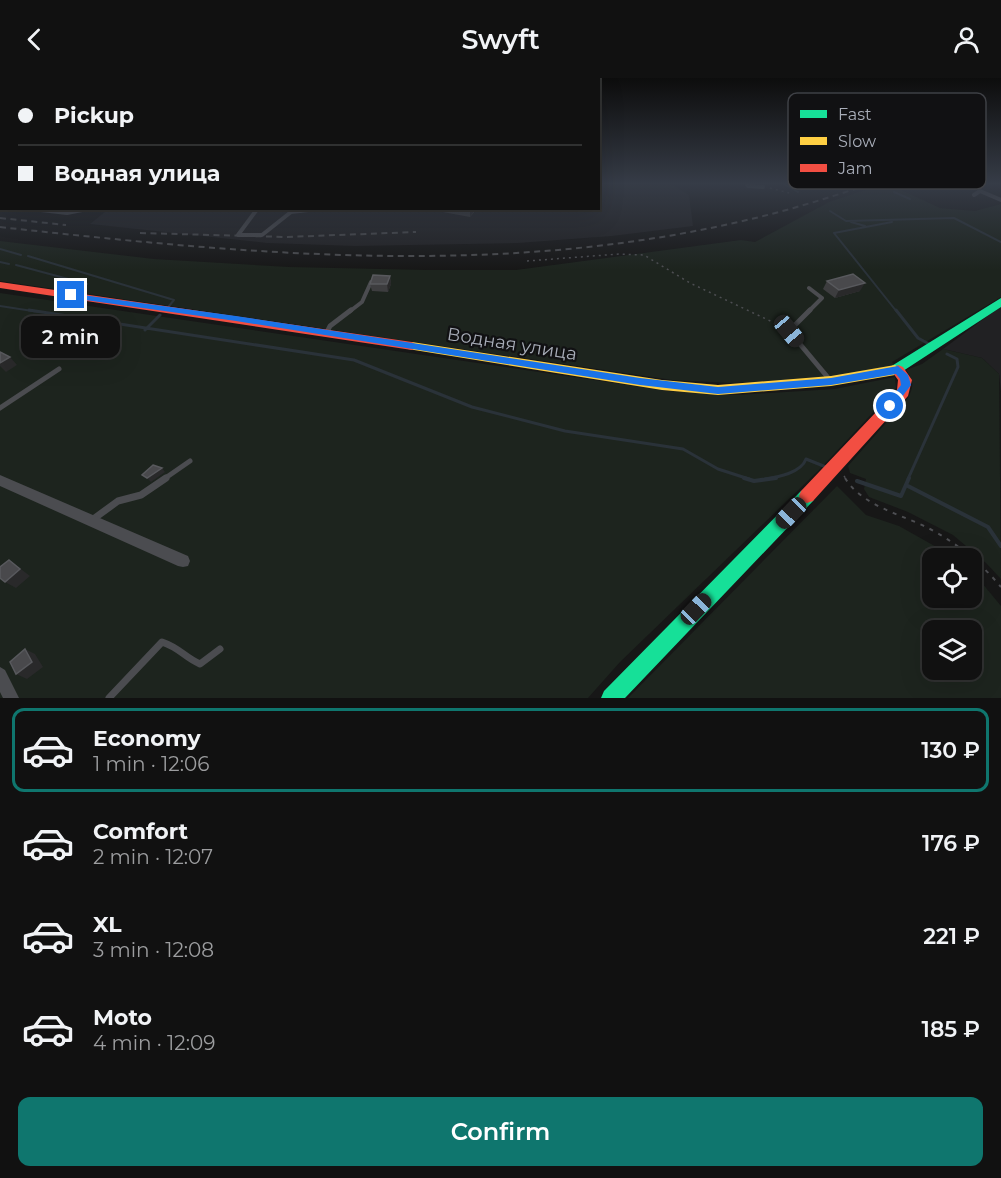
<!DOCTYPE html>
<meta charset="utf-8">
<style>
body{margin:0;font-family:Montserrat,sans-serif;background:#1e1f1f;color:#f1f3f6;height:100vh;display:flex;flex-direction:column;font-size:22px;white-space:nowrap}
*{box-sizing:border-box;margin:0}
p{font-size:20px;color:#9c9d9f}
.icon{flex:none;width:33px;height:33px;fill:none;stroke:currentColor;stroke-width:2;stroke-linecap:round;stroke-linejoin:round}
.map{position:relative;height:620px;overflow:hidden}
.details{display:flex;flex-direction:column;background:#111;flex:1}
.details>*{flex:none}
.hud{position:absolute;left:0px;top:0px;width:600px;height:132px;box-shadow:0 6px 24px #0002,0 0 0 2px #303131;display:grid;align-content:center;height:132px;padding:0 18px;background:#111}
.controls{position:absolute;left:922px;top:470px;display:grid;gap:12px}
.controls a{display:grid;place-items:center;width:60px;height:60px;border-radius:12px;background:#111;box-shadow:0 6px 24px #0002,0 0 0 2px #303131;font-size:30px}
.end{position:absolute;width:27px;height:27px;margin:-14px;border:8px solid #1a73e8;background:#fff;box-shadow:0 0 0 3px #fff}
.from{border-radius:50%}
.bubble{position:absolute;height:42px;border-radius:12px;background:#111;box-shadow:0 6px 24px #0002,0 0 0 2px #303131;font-size:20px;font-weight:600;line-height:42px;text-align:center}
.car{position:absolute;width:18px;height:36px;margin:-18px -9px;border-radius:8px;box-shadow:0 0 4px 2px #0007;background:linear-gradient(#222 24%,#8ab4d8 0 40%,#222 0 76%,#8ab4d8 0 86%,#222 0)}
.hud b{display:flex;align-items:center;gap:21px;height:57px;font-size:22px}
.hud b+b{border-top:2px solid #303131}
.hud i{width:15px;height:15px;background:#f1f3f6}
ul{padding:10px 0 0;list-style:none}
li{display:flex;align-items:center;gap:18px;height:84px;margin:0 12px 9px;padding:0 6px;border:3px solid transparent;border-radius:12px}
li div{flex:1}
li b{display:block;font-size:22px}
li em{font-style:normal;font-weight:600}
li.on{border-color:#0f766e}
li>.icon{width:54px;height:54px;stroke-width:1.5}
.cta{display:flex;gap:12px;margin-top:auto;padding:12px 18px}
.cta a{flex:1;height:69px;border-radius:12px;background:#0f766e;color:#fff;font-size:24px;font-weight:600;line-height:69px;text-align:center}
header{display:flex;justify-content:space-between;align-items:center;height:78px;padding:0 18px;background:#111;font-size:27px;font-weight:600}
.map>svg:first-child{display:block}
.built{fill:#212123}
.green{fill:#1d241e;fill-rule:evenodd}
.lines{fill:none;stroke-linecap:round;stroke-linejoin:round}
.stream-far2{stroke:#2a3239;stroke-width:2}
.stream-far1{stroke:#2a3239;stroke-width:3}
.stream{stroke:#2a3239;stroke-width:4}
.path-far1{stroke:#4d4e52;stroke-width:1.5;stroke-dasharray:2 4;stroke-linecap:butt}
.path{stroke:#4d4e52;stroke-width:2;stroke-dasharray:4 6;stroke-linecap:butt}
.lane-far2{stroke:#4b4c50;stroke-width:4}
.lane-far1{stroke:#4b4c50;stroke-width:5}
.lane{stroke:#4b4c50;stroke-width:7}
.street{fill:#4b4c50;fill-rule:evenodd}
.fast{fill:#16e098;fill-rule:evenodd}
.slow{fill:#ffcf43;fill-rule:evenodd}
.jam{fill:#f24e42;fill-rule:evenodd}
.rail{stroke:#4b4c4f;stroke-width:2;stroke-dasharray:6 4.5;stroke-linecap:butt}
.wall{fill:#3d3d3f}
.shaded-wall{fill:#29292a}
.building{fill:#49494c;stroke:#58595d;stroke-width:1.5}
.route{fill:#1a73e8}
.labels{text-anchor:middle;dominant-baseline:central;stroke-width:4.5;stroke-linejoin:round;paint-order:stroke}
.street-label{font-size:18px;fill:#a8adb8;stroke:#111113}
.key{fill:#111113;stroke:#3e4045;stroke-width:1.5}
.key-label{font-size:16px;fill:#a8adb8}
</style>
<header><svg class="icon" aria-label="back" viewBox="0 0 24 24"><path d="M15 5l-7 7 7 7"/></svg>Swyft<svg class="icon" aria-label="person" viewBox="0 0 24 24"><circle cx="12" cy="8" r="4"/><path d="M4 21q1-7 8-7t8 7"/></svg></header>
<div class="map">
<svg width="1001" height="620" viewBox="0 0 1001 620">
<rect width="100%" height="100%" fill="#171717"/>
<path class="built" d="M599,105H670L689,117L693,148L612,158L518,165L355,168L267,165L90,146L110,130H598Z
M1001,228V314L999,296L982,280L943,271Z"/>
<path class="green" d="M886,105L940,130L975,133L1001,126V219L892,284L895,288L828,300L730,305L672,302L0,203V163L154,181L289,189L428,192H516L741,162L755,164L829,124Z
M0,215L669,313L736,317L835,311L895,299L896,310L818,393L620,584L588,620H0Z
M943,271L982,280L999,296L1001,501L986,485L953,457L908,434L869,419L864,411L866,401L850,395L848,388L908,320C914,308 914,303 906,292L922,286Z
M837,408L866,437L899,448L956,480H933V519H972V493L1001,528V620H628ZM933,552H972V591H933Z"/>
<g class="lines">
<path class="stream-far2" d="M783,105L798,114
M894,114L910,121
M830,133L846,143L954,140L1001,164
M851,144L865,148
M892,144L834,155L897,234
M0,171L21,177
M28,178L174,222L169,228
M0,184L9,186
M16,187L87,206
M0,228L39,234"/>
<path class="stream-far1" d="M29,232L354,282L472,329L565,353L683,371L718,391L749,401
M896,232L918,260L929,266
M145,252L160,237
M765,401C778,399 801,395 806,381L826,389
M908,401L958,289L957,281L947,276"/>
<path class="stream" d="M744,400L754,403L776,400
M857,403L901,418L909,400
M906,407L988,449L1001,468"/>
<path class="path-far1" d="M770,110L789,115
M527,183L619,176L644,177L690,205L783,249
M844,398L846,401"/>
<path class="path" d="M845,400C863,429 902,436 930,451C958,466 981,485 1001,509"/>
<path class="lane-far2" d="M746,105L748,108L763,109
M974,117L980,113L1001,122
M24,130L67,135L92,130
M258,130L238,157H262L291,134L326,130
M349,234L362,224L371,204
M808,234L822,220L809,210"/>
<path class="lane-far1" d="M810,232L789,253L830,302
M326,256L330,248L351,232
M0,330L59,291
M164,401L190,383"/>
<path class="lane" d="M92,442L118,423L141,417L166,400
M109,620L162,564C180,570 184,579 200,586L220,571"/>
<path class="street" d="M0,397L188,478L190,483L188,488L183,489L178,488L0,408Z
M0,589L5,592L19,620H3L0,614Z"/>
<path class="fast" d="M1001,220V229L900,295H890L888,292L890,289Z
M807,411L813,413L815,418L813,423L625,620H601L604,613L801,413Z"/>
<path class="slow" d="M412,264L662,302L718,307L831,298L895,287L902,292L895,297L831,308L718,317L662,312L408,271L406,268L408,265Z"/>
<path class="jam" d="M0,204L412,264L418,268L412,272L0,210Z
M898,287L903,289L912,302L908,318L813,423L807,425L801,423L799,418L801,413L897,312L898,302L891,292Z"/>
<path class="rail" d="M0,140L66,147
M0,149C245,176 495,200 738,144C784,134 828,120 873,105
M140,155L286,159L416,154"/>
</g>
<path class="wall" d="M345,130H364V133L346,134Z
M421,130H476V132L470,139Z
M390,198L391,206L388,214L372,213L370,206Z
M827,203L860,213L835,220L823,211Z"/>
<path class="shaded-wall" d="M470,130H476L470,139Z
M390,198L391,206L388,214L387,206Z
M865,205L860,213L835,220L839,212Z
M10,279L17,287L6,294L0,288V285Z
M162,390L165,394L151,404L147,400Z
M9,482L30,498L16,510L5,504Z
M25,571L35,576L43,589L27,601L16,596Z"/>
<path class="building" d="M853,196L865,205L839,212L827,203Z
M373,197L390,198L387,206H370Z
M0,274L10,279L0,285Z
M153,387L162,390L147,400L142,397Z
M9,482L20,491L5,504L0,500V489Z
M25,571L32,584L16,596L10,584Z"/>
<linearGradient id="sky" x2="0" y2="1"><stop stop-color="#0d0d0d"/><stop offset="0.55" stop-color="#363c47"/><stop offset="1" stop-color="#363c47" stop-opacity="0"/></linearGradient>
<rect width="1001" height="192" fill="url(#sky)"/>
<path class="route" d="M68,215L236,238L640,300L718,309L831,300L898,288L908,297L911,307L893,331L890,332L885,328L901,307L900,301L896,296L831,307L718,316L640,307L236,243L71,220L68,219Z"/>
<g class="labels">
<g class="street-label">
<text transform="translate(512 266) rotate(9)">Водная улица</text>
</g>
</g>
<rect x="788" y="15" width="198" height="96" rx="9" class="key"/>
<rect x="800" y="32" width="27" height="8" fill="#16e098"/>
<rect x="800" y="59" width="27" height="8" fill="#ffcf43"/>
<rect x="800" y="86" width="27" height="8" fill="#f24e42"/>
<g class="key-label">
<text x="838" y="42">Fast</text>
<text x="838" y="69">Slow</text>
<text x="838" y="96">Jam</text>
</g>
</svg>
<div class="controls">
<a><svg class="icon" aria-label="locate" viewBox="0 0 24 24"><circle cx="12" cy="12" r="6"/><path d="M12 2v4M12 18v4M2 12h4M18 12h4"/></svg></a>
<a><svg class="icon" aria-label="layers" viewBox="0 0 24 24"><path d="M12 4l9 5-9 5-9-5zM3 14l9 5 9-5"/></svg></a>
</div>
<i class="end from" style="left:890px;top:328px"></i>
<i class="end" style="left:71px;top:217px"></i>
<div class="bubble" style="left:21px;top:238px;width:99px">2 min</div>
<i class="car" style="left:789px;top:253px;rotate:140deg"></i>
<i class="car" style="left:791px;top:435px;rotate:224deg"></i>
<i class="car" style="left:696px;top:531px;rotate:44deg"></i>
<div class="hud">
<b><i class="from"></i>Pickup</b>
<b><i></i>Водная улица</b>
</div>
</div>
<section class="details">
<ul>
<li class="on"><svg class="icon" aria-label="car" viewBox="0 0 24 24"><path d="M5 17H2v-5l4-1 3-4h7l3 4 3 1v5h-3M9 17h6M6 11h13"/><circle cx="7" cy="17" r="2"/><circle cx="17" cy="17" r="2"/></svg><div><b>Economy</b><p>1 min · 12:06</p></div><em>130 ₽</em></li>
<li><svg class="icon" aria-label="car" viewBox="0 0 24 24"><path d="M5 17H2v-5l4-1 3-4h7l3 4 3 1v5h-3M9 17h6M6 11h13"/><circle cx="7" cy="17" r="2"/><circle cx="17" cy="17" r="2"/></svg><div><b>Comfort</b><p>2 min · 12:07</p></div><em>176 ₽</em></li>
<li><svg class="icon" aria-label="car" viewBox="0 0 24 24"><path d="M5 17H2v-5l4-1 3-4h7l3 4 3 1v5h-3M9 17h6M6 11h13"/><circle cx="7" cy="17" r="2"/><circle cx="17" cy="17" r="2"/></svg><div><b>XL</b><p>3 min · 12:08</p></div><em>221 ₽</em></li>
<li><svg class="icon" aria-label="car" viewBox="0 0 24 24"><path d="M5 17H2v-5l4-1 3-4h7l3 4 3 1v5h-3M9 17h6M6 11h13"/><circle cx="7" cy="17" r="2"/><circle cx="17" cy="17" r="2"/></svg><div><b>Moto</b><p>4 min · 12:09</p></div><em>185 ₽</em></li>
</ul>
<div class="cta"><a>Confirm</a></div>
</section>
